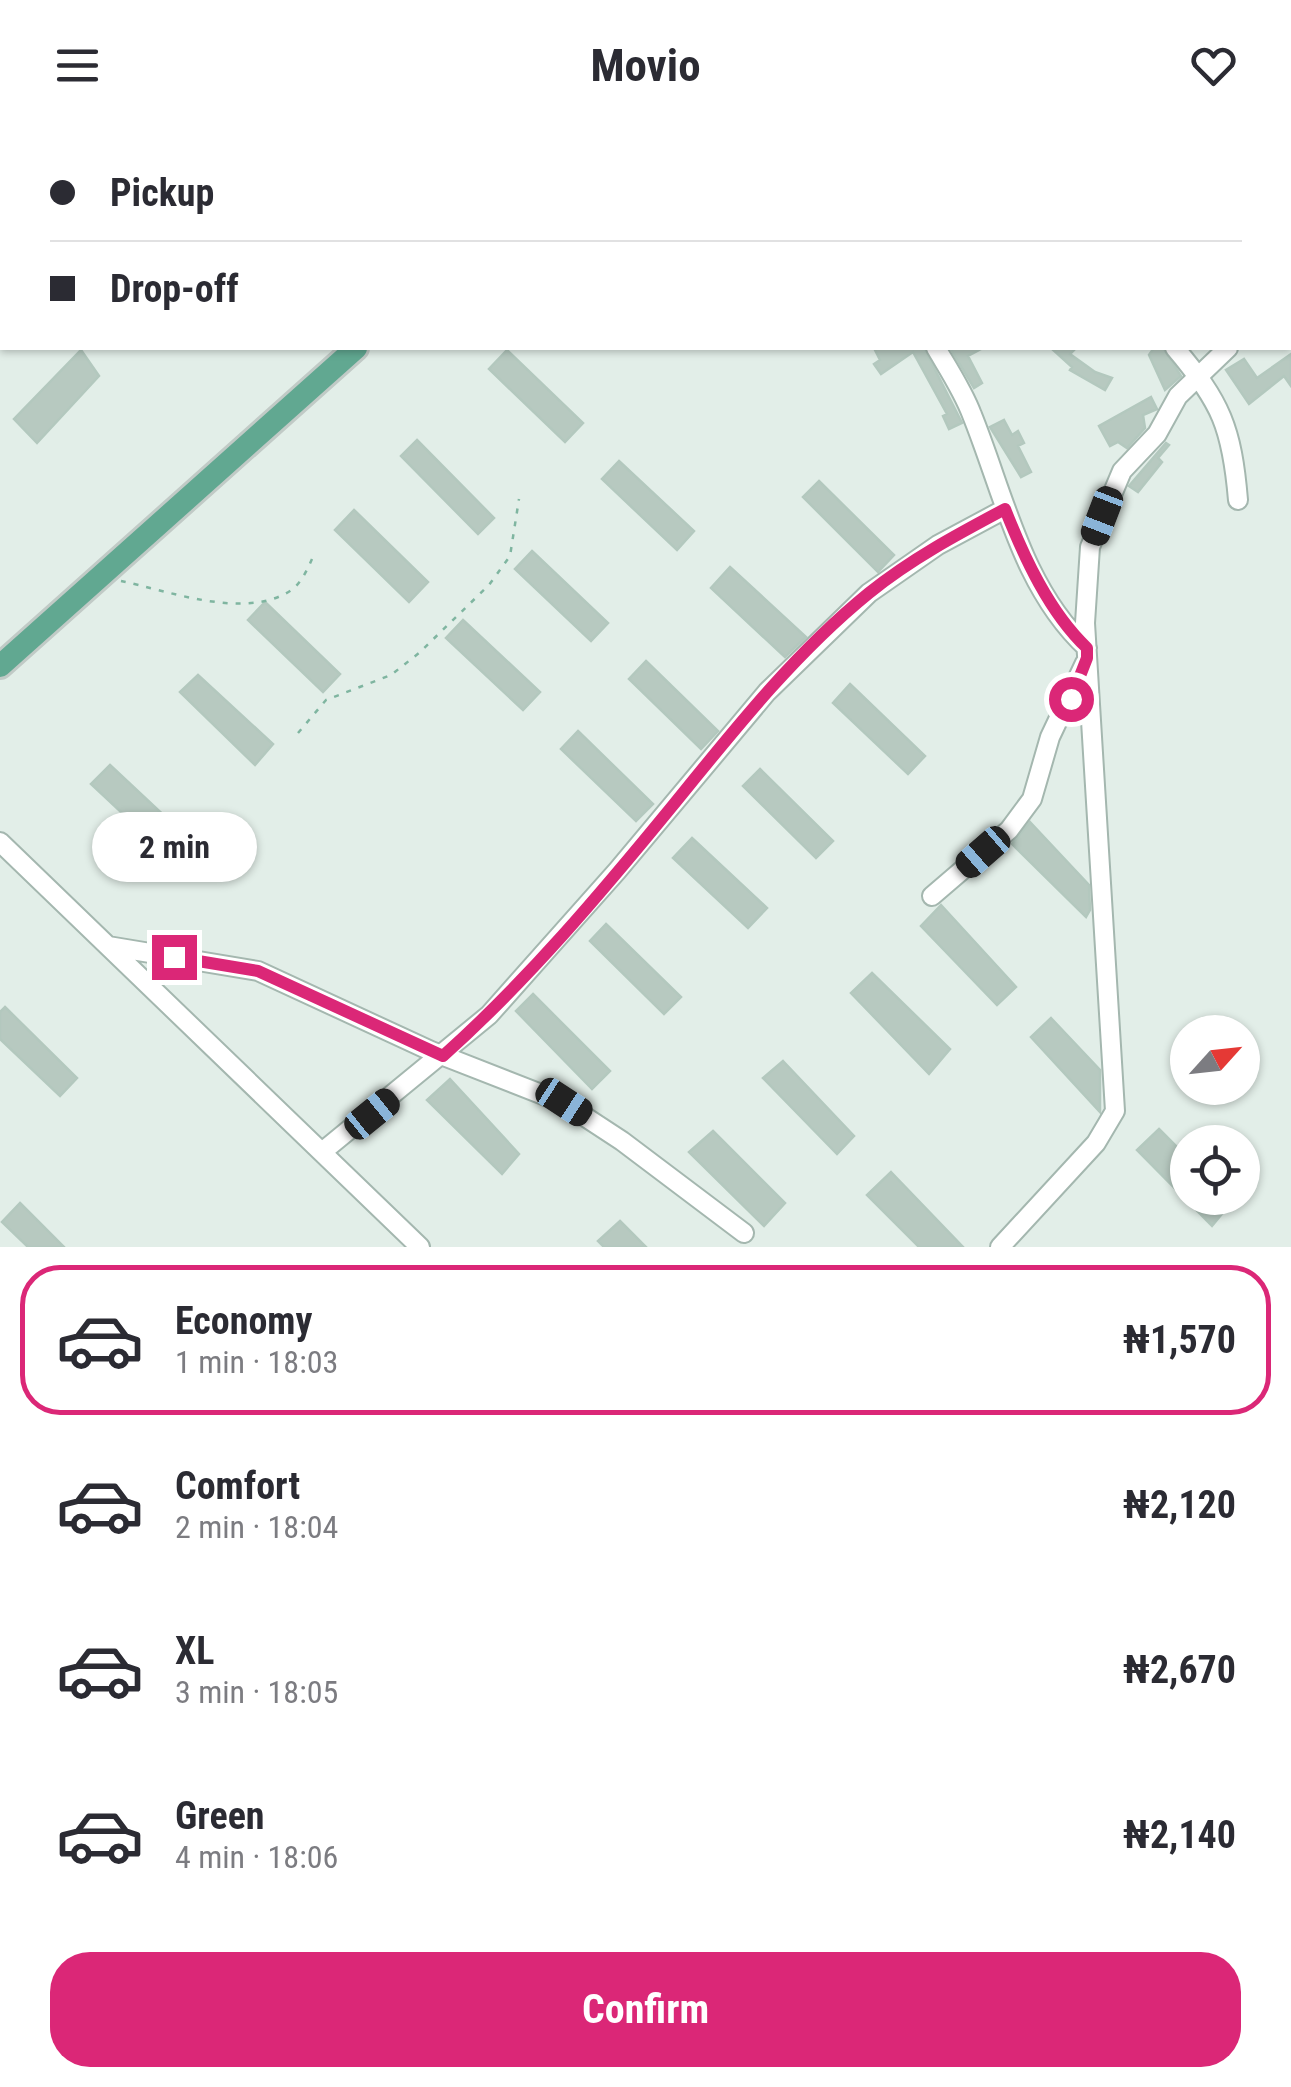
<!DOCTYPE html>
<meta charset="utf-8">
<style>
body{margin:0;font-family:"Roboto Condensed",sans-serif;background:#f7f7f7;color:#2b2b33;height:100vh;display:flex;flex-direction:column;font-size:38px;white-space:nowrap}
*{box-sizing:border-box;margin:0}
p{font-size:32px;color:#7c7c81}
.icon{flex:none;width:55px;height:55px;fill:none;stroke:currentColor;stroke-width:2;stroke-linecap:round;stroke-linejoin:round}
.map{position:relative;height:1117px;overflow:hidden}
.panel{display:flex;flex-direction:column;background:#fff;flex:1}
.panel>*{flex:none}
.hud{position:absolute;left:0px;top:0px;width:1292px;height:220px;box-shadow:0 2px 8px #0004;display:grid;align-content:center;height:220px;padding:0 50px;background:#fff}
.needle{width:65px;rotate:63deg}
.tools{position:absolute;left:1170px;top:885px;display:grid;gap:20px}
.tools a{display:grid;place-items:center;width:90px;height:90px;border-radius:50%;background:#fff;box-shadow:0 2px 8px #0004;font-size:50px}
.end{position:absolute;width:45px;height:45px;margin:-22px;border:12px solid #db2777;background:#fff;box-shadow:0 0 0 5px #fff}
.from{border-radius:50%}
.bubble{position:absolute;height:70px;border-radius:35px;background:#fff;box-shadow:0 2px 8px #0004;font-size:32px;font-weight:700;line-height:70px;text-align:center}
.car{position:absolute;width:30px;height:60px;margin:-30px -15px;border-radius:12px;box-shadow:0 0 8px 2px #0007;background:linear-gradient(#222 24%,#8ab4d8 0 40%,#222 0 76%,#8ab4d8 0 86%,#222 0)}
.hud b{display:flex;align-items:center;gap:35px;height:95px;font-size:38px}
.hud b+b{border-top:2px solid #e1e1e2}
.hud i{width:25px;height:25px;background:#2b2b33}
ul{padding:18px 0 0;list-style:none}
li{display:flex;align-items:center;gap:30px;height:150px;margin:0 20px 15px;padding:0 30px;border:5px solid transparent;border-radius:40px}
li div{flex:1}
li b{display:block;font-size:38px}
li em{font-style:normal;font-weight:700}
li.active{border-color:#db2777}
li>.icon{width:90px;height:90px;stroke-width:1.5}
.cta{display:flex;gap:20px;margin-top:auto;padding:20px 50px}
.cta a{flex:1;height:115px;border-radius:40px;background:#db2777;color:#fff;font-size:40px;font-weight:700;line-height:115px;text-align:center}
header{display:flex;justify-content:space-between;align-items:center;height:130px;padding:0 50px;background:#fff;font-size:45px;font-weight:700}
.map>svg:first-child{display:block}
.building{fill:#b7c9c0;stroke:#b3c8be;stroke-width:2.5}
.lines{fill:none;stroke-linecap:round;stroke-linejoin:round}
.minor-casing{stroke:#a4b7af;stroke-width:22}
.major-casing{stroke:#c1cac6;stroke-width:28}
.path{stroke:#7fb5a0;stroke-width:2.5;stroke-dasharray:5 8;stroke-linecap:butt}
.minor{stroke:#fff;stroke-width:18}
.major{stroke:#61a891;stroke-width:22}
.route{stroke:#db2777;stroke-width:12}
</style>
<header><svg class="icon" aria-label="menu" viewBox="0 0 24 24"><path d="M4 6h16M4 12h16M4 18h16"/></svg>Movio<svg class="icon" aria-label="heart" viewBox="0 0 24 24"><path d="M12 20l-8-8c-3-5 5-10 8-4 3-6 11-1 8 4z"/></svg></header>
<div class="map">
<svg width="1291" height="1117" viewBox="0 0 1291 1117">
<rect width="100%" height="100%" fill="#e2eee8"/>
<path class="building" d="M874,218H924L962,293L949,299L943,286L947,284L913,222L881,244L874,234L880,230Z
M950,218H983L968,226L982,253L974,258Z
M1051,218H1076L1070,224L1095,242L1112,248L1105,260L1070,240L1072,237Z
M1154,218H1163L1181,246L1165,260L1149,225Z
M81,220L99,246L37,313L14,289Z
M507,220L583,293L565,312L489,239Z
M1291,224V256L1284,246L1249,274L1226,240L1244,229L1257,248Z
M1151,267L1157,279L1143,285L1145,298L1127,318L1118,312L1110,316L1099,296Z
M1004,290L1012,305L1018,301L1024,313L1018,316L1031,342L1021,347L990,297Z
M417,310L494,388L478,404L401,326Z
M1166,313L1169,315L1158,328L1162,332L1138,362L1129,356Z
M619,331L694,401L677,420L602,349Z
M819,351L894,425L878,442L803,367Z
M354,380L428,452L409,472L335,400Z
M532,421L608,493L591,511L515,439Z
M730,437L806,507L785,527L711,458Z
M265,472L340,544L323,562L248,490Z
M463,490L540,562L523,580L446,508Z
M646,531L718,601L701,619L629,549Z
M198,545L273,614L255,635L180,562Z
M850,554L925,626L908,644L833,573Z
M578,601L653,674L636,691L561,619Z
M110,635L187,707L168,726L91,654Z
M760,639L833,711L816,728L743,656Z
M1030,692L1089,755L1090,780L1086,787L1012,714Z
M692,708L767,778L748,798L673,728Z
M941,775L1016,857L997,875L921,796Z
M606,794L681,867L664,884L590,811Z
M872,843L950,919L929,944L851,863Z
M533,864L610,941L592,959L516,881Z
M5,877L77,948L60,966L0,909V882Z
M1051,888L1100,940V982L1031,907Z
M783,931L854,1006L837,1024L763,948Z
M450,949L519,1024L502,1044L427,970Z
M1159,999L1188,1028V1068H1225L1231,1073L1212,1096L1137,1020Z
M713,1001L785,1073L764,1096L689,1022Z
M891,1042L963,1117H919L867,1065Z
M20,1073L64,1117H28L2,1092Z
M620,1091L646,1117H604L598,1111Z"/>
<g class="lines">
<defs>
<path id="minor" d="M413,0L425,2
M782,0L784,2
M1290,69L1291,68
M0,128L2,127
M936,218C949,240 963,261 972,285C1004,364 1022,458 1087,518
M1175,218C1221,272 1232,298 1238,370
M0,712L420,1117
M932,766L1009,700L1032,669L1050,607L1085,533
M108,816L258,841L431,921L564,973L622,1011L744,1103
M322,1022L489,885L617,741L767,562L869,463L938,415L1005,379
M1000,1117L1096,1013L1115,981L1085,493L1090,417L1122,341L1157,304L1178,266L1228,218"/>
<path id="major" d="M598,2L601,0
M0,536L356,218"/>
</defs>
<use href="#minor" class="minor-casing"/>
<use href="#major" class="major-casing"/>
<path class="path" d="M121,451C169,461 244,490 290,461C301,454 307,440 312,429
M298,603L326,570L391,545L419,523L489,455L510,426L519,369"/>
<use href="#minor" class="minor"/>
<use href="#major" class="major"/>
</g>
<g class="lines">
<path class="route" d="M174,827L258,841L443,926C528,850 602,762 674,674C734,600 795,523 869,463C911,429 958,404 1005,379C1024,427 1049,482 1087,518V528L1071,569"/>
</g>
</svg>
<div class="tools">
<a><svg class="needle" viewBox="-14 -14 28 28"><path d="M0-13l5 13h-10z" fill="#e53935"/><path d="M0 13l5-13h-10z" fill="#7c7c81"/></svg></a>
<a><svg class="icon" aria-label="locate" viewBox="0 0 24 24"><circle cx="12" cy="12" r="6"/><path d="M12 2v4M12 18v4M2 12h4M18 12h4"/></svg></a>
</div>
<i class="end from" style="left:1071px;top:569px"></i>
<i class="end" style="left:174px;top:827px"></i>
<div class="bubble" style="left:92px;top:682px;width:165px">2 min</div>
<i class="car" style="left:1102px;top:386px;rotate:201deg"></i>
<i class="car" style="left:983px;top:722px;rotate:229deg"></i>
<i class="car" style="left:564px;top:972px;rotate:123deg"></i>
<i class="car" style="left:372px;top:984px;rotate:51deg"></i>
<div class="hud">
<b><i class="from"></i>Pickup</b>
<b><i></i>Drop-off</b>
</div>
</div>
<section class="panel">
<ul>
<li class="active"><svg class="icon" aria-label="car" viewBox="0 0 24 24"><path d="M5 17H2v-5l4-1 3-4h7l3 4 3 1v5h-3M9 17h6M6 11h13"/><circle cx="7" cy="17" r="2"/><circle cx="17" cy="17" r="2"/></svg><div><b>Economy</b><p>1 min · 18:03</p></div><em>₦1,570</em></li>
<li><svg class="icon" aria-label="car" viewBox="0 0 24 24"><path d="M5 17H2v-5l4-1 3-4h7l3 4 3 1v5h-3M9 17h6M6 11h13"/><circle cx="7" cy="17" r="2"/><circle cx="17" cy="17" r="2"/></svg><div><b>Comfort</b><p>2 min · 18:04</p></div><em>₦2,120</em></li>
<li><svg class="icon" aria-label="car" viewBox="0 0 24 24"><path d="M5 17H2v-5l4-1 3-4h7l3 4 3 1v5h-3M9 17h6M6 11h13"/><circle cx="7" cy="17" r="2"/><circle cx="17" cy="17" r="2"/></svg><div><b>XL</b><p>3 min · 18:05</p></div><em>₦2,670</em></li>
<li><svg class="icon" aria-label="car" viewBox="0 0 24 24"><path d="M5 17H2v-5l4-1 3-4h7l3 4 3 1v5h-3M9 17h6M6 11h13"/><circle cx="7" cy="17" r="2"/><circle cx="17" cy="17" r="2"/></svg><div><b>Green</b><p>4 min · 18:06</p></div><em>₦2,140</em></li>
</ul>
<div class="cta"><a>Confirm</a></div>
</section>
